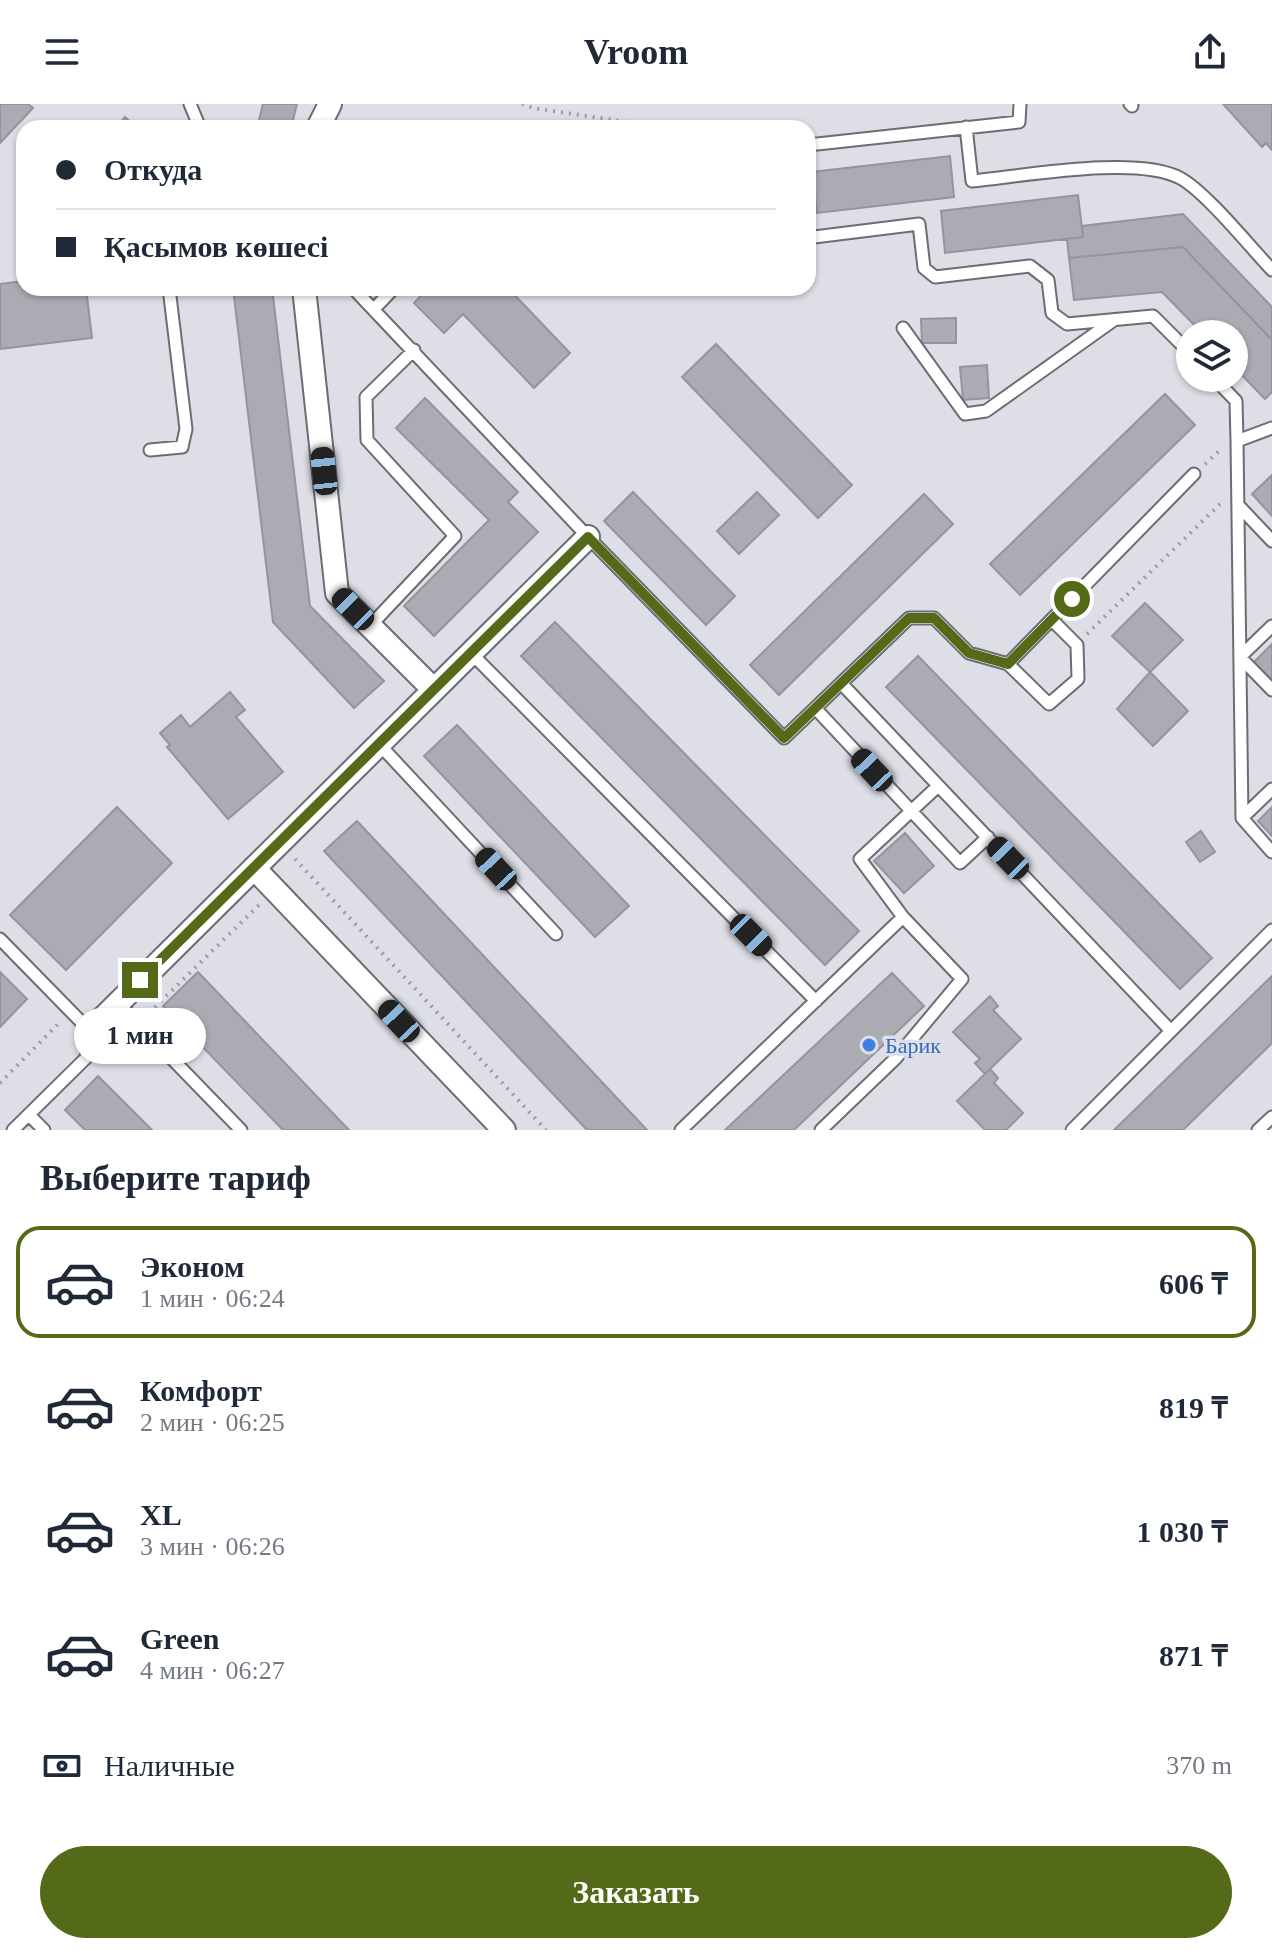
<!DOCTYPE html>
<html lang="ru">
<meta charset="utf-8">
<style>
body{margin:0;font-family:Georgia,serif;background:#f6f6f7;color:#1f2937;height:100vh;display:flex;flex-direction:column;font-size:30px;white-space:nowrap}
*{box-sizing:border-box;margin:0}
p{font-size:26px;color:#747a83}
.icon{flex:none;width:44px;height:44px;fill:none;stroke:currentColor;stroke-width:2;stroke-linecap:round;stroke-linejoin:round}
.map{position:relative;height:1026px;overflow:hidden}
.details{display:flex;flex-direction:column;background:#fff;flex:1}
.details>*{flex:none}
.banner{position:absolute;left:16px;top:16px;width:800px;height:176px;border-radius:24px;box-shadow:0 2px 6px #0004;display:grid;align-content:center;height:176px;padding:0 40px;background:#fff}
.buttons{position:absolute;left:1176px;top:216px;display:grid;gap:16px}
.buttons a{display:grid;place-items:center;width:72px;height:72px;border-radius:50%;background:#fff;box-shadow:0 2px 6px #0004;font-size:40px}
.end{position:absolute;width:36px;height:36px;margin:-18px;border:10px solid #546a19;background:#fff;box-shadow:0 0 0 4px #fff}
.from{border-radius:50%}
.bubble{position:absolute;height:56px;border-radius:28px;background:#fff;box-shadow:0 2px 6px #0004;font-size:26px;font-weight:600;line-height:56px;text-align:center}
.car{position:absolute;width:24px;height:48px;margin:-24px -12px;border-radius:10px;box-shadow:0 0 6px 2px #0007;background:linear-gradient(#222 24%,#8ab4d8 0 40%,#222 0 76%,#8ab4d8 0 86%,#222 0)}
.banner b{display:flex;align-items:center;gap:28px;height:76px;font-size:30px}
.banner b+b{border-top:2px solid #e0e1e3}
.banner i{width:20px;height:20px;background:#1f2937}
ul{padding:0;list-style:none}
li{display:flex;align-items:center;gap:24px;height:112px;margin:0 16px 12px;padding:0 24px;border:4px solid transparent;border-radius:24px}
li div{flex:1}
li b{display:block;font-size:30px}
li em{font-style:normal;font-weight:600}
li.active{border-color:#546a19}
li>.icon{width:72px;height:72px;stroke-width:1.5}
h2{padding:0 40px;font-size:36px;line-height:96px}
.pay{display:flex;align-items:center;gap:20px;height:88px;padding:0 40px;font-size:30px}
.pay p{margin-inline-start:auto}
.action{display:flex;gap:16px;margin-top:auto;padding:16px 40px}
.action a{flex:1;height:92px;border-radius:48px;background:#546a19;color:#fff;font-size:32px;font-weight:600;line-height:92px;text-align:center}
header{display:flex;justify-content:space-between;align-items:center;height:104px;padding:0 40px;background:#fff;font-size:36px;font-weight:600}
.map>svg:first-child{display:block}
.building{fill:#ababb4;stroke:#94949d;stroke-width:2}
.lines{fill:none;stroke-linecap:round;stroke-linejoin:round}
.service-casing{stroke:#6c6c74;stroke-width:15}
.minor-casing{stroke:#6c6c74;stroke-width:26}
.path{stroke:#9b9ba2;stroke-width:4;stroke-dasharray:2 6;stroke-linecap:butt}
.service{stroke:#fff;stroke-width:11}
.minor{stroke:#fff;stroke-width:22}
.route{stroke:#546a19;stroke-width:10}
.shop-dot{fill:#3f7fe0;stroke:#dedee7;stroke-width:3}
.labels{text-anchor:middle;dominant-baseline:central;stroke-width:7;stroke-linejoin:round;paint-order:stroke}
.shop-label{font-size:22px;fill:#366cbe;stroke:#dedee7;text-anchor:start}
</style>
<header><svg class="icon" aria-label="menu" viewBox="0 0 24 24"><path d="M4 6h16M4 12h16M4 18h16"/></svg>Vroom<svg class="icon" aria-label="share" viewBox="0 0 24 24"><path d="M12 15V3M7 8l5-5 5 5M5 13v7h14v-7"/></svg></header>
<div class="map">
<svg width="1272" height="1026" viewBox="0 0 1272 1026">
<rect width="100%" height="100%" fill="#dedee7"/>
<path class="building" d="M0,0H28L33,4L0,39Z
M263,0H297L291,24H257Z
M1223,0H1272V46L1266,39L1262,43Z
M125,13L137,24H116Z
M950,52L954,93L817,109L812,68Z
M1078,91L1083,133L945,149L941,107Z
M1183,110L1272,203V236L1183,143L1069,154L1067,135L1083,133L1082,122Z
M1183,143L1272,236V288L1265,295L1234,263V230H1203L1162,188L1074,196L1069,154Z
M24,177V184H86L92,234L0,245V180Z
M233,184H272L310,502L384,577L354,604L273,518Z
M429,184H508L570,249L534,284L463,210L444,229L414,199Z
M956,214V239H922L921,215Z
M716,240L852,381L818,414L682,273Z
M987,261L989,294L963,296L960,263Z
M1165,290L1195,321L1020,491L990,460Z
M425,294L518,388L508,398L538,428L434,532L404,502L489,416L396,324Z
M1272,371V412L1252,390Z
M633,388L735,492L706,521L604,417Z
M757,388L779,411L739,450L717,427Z
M924,390L953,420L779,591L750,561Z
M1145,499L1183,536L1150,568L1112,532Z
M555,518L859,827L825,861L521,552Z
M1272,540V576L1254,558Z
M918,552L1212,854L1180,885L886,583Z
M1150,568L1188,607L1153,642L1117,605Z
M230,588L245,606L236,613L283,668L228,715L167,643L170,641L160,629L181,611L190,623Z
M457,621L629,802L595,833L424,652Z
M117,703L172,759L66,866L10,811Z
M1272,703V732L1258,717Z
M357,717L647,1026H587L324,747Z
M1201,727L1215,748L1200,758L1186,738Z
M905,729L934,762L904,789L874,757Z
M0,868L27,895L0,923Z
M198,868L349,1026H283L163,902Z
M892,869L924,902L794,1026H725Z
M1272,872V939L1183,1026H1114Z
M990,892L998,902L993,906L1021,935L985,970L975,959L980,955L953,928Z
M990,965L998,974L994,979L1023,1009L1006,1026H985L957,997Z
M98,972L152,1026H85L65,1006Z"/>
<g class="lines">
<defs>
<path id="service" d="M190,0L200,24
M1130,0L1132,2
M966,23L972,77C1023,72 1137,51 1180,74C1206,88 1250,143 1272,166
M808,41L1019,18L1020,0
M808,128L814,133L919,120L924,164L935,173L1030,162L1048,176L1052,209L1067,220L1153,212L1190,249
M353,184L588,433L784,634L909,514H934L969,549L1008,560L1194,370
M374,205L394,184
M903,224L965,310L986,307L1114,216
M1214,274L1236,297L1237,337
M1272,324L1237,337L1242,714L1272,748
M150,346L182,343L186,325L169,184
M1238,401L1272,437
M370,522L455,432L367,336L366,293L414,246
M1272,522L1240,553L1272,586
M470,548L816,897
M1008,560L1049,600L1078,575L1077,541L1052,516
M841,579L1171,927
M815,604L960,759L988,733
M378,639L556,830
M1242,714L1272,685
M0,835L90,927L86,954L13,1026
M118,899L241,1026
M29,1011L44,1026
M681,1026L903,813
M821,1026L896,954L962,875L903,813L860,755L938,682
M1072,1026L1272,826
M1258,1026L1272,1013"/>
<path id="minor" d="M318,24L330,0
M304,184L337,489L433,585
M254,764L504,1026
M90,927L588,433"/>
</defs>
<use href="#service" class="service-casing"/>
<use href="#minor" class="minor-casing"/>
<path class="path" d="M522,0L533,4L667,24
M1205,360L1219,347
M1087,530L1221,399
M295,755L546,1026
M149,909L260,800
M103,947L113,943L125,931
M0,979L60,918"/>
<use href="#service" class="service"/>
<use href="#minor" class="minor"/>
</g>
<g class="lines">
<path class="route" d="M140,876L588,433L784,634L909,514H934L969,549L1008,560L1072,495"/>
</g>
<circle class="shop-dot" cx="869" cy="941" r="8"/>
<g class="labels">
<g class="shop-label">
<text x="885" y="941">Барик</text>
</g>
</g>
</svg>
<div class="buttons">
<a><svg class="icon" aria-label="layers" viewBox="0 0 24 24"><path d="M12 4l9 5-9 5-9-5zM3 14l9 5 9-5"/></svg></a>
</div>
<i class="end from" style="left:1072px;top:495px"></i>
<i class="end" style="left:140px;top:876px"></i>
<div class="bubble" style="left:74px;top:904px;width:132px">1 мин</div>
<i class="car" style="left:324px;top:367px;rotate:354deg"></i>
<i class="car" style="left:353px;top:505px;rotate:315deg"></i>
<i class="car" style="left:872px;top:666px;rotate:317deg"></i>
<i class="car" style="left:1008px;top:754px;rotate:316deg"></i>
<i class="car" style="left:496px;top:765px;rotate:317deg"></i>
<i class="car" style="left:751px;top:831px;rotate:135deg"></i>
<i class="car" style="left:399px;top:917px;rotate:317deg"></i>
<div class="banner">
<b><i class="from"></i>Откуда</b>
<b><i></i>Қасымов көшесі</b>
</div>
</div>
<section class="details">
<h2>Выберите тариф</h2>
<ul>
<li class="active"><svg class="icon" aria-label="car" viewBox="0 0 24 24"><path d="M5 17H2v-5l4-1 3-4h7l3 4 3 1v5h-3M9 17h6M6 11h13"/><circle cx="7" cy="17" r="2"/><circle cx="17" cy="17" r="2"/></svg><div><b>Эконом</b><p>1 мин · 06:24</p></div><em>606 ₸</em></li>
<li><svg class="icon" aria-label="car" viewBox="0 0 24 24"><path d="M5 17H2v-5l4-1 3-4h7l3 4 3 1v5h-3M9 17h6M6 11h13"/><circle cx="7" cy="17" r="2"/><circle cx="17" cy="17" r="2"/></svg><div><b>Комфорт</b><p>2 мин · 06:25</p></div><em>819 ₸</em></li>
<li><svg class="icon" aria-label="car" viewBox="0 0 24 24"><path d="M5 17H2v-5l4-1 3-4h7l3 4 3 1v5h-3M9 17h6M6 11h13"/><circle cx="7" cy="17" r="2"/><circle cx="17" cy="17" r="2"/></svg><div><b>XL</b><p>3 мин · 06:26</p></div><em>1 030 ₸</em></li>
<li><svg class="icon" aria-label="car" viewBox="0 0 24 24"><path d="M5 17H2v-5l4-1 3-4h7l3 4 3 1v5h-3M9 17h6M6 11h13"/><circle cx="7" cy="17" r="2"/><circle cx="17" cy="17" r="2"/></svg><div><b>Green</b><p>4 мин · 06:27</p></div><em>871 ₸</em></li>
</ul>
<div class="pay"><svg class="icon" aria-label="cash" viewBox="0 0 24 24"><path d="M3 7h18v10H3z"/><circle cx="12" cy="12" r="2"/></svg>Наличные<p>370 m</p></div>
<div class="action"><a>Заказать</a></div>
</section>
